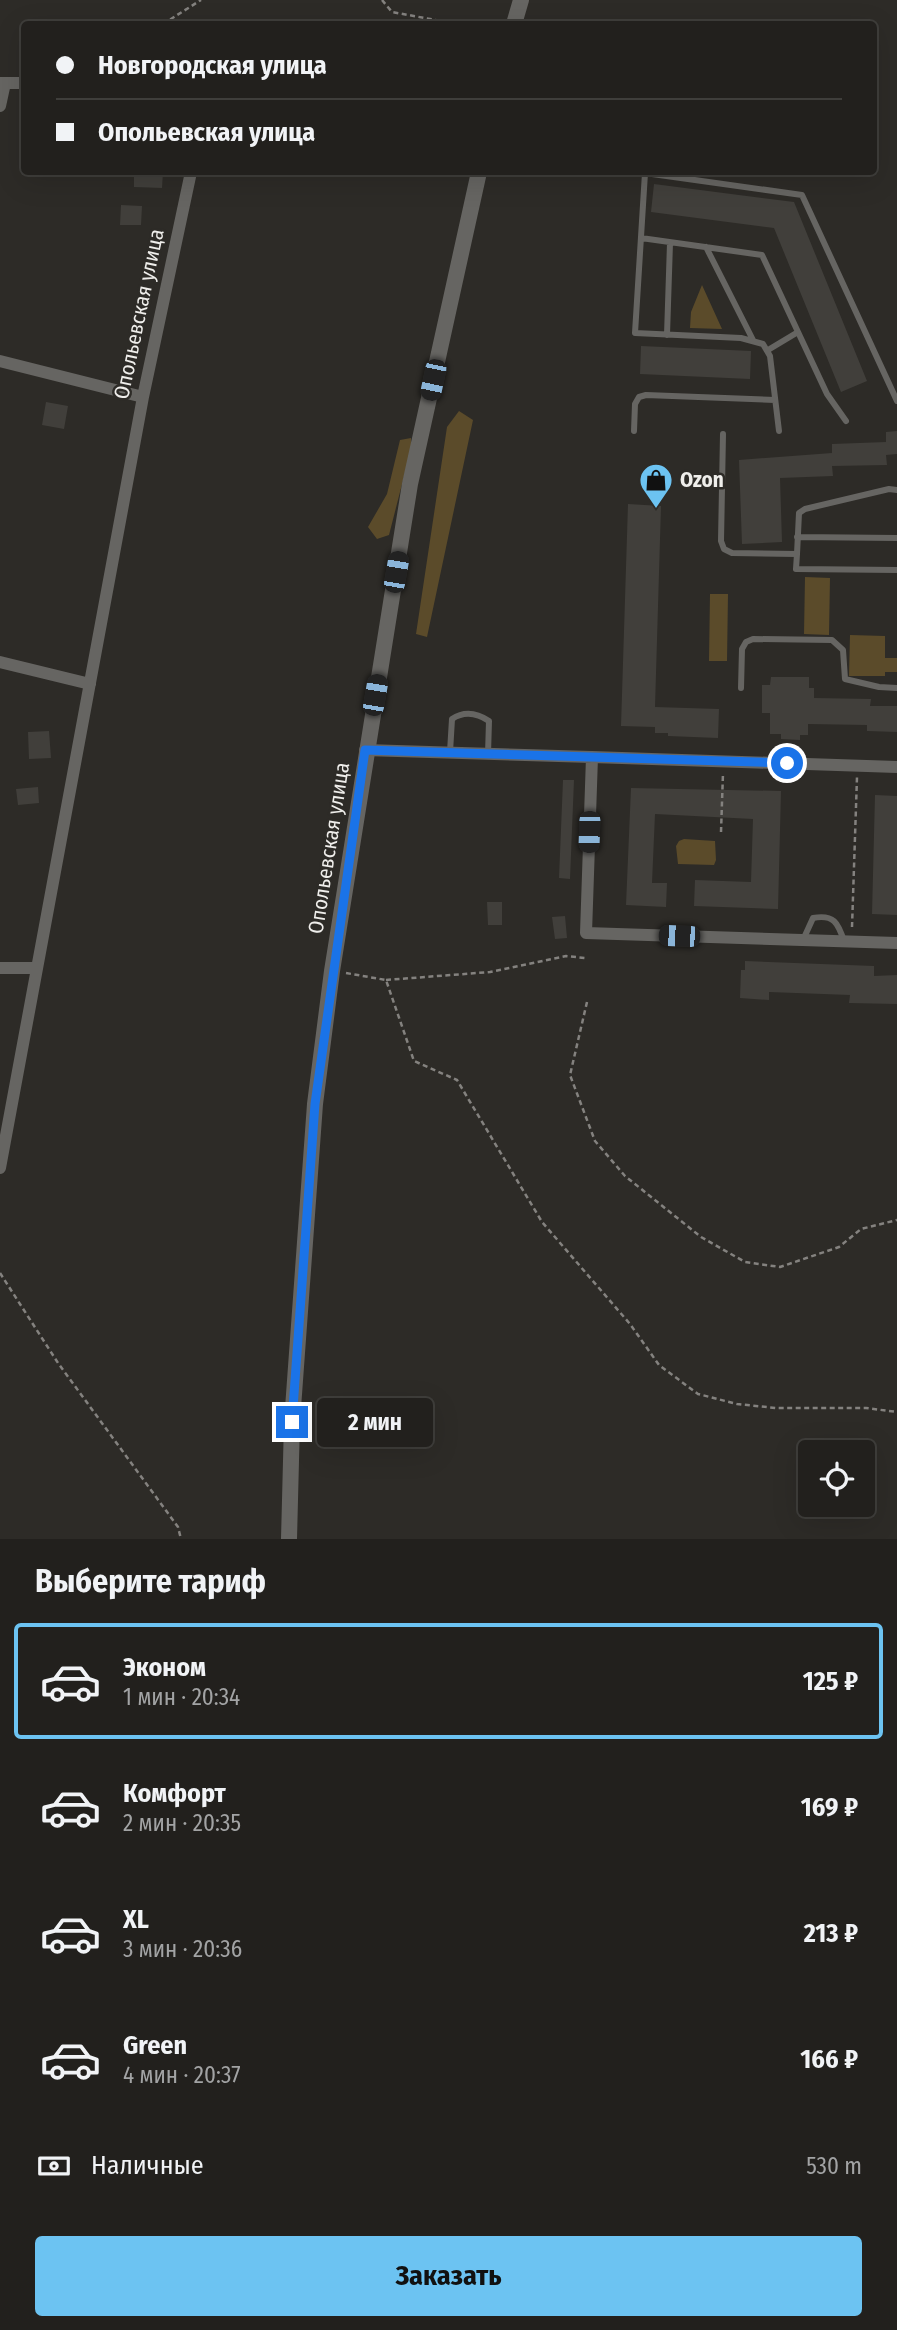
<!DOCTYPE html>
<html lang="ru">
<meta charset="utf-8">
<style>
body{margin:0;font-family:"Fira Sans Condensed",sans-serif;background:#2a2826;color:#f1f3f6;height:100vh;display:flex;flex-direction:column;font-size:26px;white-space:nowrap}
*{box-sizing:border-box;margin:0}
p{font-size:23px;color:#a2a3a4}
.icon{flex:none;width:38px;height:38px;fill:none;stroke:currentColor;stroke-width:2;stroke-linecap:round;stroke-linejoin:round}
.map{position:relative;height:1539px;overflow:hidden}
.sheet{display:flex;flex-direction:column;background:#22201d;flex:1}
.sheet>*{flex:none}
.top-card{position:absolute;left:21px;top:21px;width:856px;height:154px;border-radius:7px;box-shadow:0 7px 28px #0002,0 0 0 2px #3f3e3b;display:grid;align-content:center;height:154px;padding:0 35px;background:#22201d}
.buttons{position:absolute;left:798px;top:1440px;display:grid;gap:14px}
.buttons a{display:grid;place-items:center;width:77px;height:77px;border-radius:7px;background:#22201d;box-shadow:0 7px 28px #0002,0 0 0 2px #3f3e3b;font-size:35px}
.end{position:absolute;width:32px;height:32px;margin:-16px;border:9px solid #1a73e8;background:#fff;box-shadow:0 0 0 4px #fff}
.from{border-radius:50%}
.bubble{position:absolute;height:49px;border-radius:7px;background:#22201d;box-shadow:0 7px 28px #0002,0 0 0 2px #3f3e3b;font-size:23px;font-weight:700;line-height:49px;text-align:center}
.car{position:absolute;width:21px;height:42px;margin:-21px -10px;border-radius:9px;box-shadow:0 0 5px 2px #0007;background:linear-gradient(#222 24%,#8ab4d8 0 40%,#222 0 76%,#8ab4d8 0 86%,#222 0)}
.top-card b{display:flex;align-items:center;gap:24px;height:66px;font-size:26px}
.top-card b+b{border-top:2px solid #3f3e3b}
.top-card i{width:18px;height:18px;background:#f1f3f6}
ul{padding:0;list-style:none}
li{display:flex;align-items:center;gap:21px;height:116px;margin:0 14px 10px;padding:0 21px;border:4px solid transparent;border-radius:7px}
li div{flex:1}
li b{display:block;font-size:26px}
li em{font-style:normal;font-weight:700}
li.active{border-color:#6cc3f2}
li>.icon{width:63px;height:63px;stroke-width:1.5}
h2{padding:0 35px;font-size:32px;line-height:84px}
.pay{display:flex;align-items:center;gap:18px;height:77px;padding:0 35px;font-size:26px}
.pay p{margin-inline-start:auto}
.primary-button{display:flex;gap:14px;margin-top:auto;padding:14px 35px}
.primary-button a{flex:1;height:80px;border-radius:7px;background:#6cc3f2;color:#111;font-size:28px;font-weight:700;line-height:80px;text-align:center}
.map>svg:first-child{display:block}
.green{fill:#5b4b2a}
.building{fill:#413f3b}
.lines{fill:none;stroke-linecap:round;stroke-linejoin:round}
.path{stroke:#84827f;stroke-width:2.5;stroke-dasharray:5 3.5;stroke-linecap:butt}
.service{stroke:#666562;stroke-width:6}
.minor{stroke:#666562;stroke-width:12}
.tertiary{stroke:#666562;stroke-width:16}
.route{stroke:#1a73e8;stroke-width:9}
.labels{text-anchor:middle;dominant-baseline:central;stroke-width:5;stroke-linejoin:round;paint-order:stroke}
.street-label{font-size:21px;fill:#efeeeb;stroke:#2d2b27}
.poi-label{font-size:21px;font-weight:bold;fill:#efeeeb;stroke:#2d2b27;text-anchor:start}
</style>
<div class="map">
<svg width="897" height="1539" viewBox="0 0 897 1539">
<rect width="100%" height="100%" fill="#2d2b27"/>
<path class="green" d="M702,285L722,329L690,328L691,312Z
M459,411L473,420L427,637L416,634L447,427Z
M411,438V449L389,535L377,539L368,527L387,494L400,440Z
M805,577L830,578L829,635L804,634Z
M710,594H728L727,661H709Z
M850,635L885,636V658H897V672H885V676H849Z
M684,839L715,841L716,860L714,865L678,864L676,846L679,841Z"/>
<path class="building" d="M134,172H163L162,188L134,187Z
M654,184L794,202L867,381L841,392L774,228L651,212Z
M121,205L142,206L141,225H120Z
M641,346L751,351L750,379L640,374Z
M46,402L68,406L64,429L42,425Z
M897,431V454L886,455L887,465L832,466L833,476L780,478L782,542L742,544L739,460L832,453V444L886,442V432Z
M628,504L661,506L655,707L719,709L718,738L668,736V733H655V727L621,726Z
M771,677H809V688H814V698L871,699L870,706H897V732L867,731V725L808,724V735H800V740L781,739V734H770V713H762V685H770Z
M49,731L51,758L29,759L28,732Z
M563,780H574L570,879L559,878Z
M38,787L39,803L18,805L16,789Z
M631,788L781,791L778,909L694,906L695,880L751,882L753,819L655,814L652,883H667L666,907L626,905Z
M875,795L897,796V915L872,914Z
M487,902H502V925H488Z
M565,916L567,938L555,939L552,917Z
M745,961L874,966V976L897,975V1004L849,1003L850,995L769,992V1000L740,998L741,970H745Z"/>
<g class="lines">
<path class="path" d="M382,0L392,12L457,24
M163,24L201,0
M721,832L723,773
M852,927L857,777
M346,973L386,980L414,1061L457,1080L542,1222L630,1324L659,1365L698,1394L737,1404L776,1408H866L897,1412
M386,980L490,972L566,956L585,958
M587,1002L570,1075L595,1141L625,1176L701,1237L745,1262L780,1267L839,1247L861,1229L897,1220
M0,1273L58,1363L178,1527L181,1539"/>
<path class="service" d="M641,238L762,255L827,394L846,421
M706,247L753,340
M667,335L670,243
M768,350L798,332
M634,431L635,404L639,397L646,395L775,400
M779,431L770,356L763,344L741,338L635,333L645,173L802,195L897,401
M723,434L721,541L724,549L732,553L797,554L796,569L897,570
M797,537L897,538
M797,554L799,513L805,509L889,489L897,490
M741,688L742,649L746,642L753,639L832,640L843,650L845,679L879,687L897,688
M450,752L452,719C464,711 477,713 489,721L488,754
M803,940L813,918C834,914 838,923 844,941"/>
<path class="minor" d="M0,83H24
M0,106L5,83
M0,361L143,397
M0,662L90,684
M365,750L592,757L586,933L897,943
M592,757L897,767
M0,968H37
M0,1168L143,397L191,172"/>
<path class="tertiary" d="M514,24L521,0
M289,1539L292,1422L315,1104L332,971L410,484L479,172"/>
</g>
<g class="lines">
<path class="route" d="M292,1422L315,1104L365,750L787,763"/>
</g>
<defs>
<symbol id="shop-pin" viewBox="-11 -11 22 30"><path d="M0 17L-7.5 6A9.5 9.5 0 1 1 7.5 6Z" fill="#6cc3f2" stroke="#2d2b27"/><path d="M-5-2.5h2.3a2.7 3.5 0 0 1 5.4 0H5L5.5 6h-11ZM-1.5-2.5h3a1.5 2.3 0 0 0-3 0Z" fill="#111"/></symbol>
</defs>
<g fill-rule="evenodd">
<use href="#shop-pin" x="637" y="461" width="38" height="52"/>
</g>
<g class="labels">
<g class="street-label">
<text transform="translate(139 314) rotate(-78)">Опольевская улица</text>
<text transform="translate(329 848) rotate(-81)">Опольевская улица</text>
</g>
<g class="poi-label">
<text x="680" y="480">Ozon</text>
</g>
</g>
</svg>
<div class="buttons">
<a><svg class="icon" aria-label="locate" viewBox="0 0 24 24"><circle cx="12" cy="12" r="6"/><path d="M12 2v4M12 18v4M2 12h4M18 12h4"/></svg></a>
</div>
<i class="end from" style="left:787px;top:763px"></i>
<i class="end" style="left:292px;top:1422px"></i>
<div class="bubble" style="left:317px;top:1398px;width:116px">2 мин</div>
<i class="car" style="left:433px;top:380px;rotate:192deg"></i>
<i class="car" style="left:396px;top:572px;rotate:10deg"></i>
<i class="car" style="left:375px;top:695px;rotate:10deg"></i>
<i class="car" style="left:589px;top:832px;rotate:182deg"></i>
<i class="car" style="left:679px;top:936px;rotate:272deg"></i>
<div class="top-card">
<b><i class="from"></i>Новгородская улица</b>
<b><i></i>Опольевская улица</b>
</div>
</div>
<section class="sheet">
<h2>Выберите тариф</h2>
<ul>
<li class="active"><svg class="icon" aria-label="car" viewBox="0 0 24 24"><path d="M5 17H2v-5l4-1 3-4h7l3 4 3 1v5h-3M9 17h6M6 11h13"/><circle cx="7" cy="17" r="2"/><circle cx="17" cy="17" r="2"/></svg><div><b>Эконом</b><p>1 мин · 20:34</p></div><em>125 ₽</em></li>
<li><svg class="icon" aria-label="car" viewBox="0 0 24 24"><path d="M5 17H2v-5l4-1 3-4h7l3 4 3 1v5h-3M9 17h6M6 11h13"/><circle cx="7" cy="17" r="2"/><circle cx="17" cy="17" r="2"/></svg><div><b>Комфорт</b><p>2 мин · 20:35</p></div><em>169 ₽</em></li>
<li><svg class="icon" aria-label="car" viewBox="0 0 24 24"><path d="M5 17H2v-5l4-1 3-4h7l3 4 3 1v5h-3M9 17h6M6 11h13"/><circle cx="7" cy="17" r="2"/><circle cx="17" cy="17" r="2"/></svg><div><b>XL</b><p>3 мин · 20:36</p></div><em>213 ₽</em></li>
<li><svg class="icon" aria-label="car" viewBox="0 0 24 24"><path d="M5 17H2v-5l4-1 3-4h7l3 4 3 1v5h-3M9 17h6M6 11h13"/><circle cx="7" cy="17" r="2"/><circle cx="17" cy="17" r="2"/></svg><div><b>Green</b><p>4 мин · 20:37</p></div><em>166 ₽</em></li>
</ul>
<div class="pay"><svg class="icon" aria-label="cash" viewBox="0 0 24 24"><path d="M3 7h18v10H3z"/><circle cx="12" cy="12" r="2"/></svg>Наличные<p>530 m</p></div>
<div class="primary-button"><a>Заказать</a></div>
</section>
